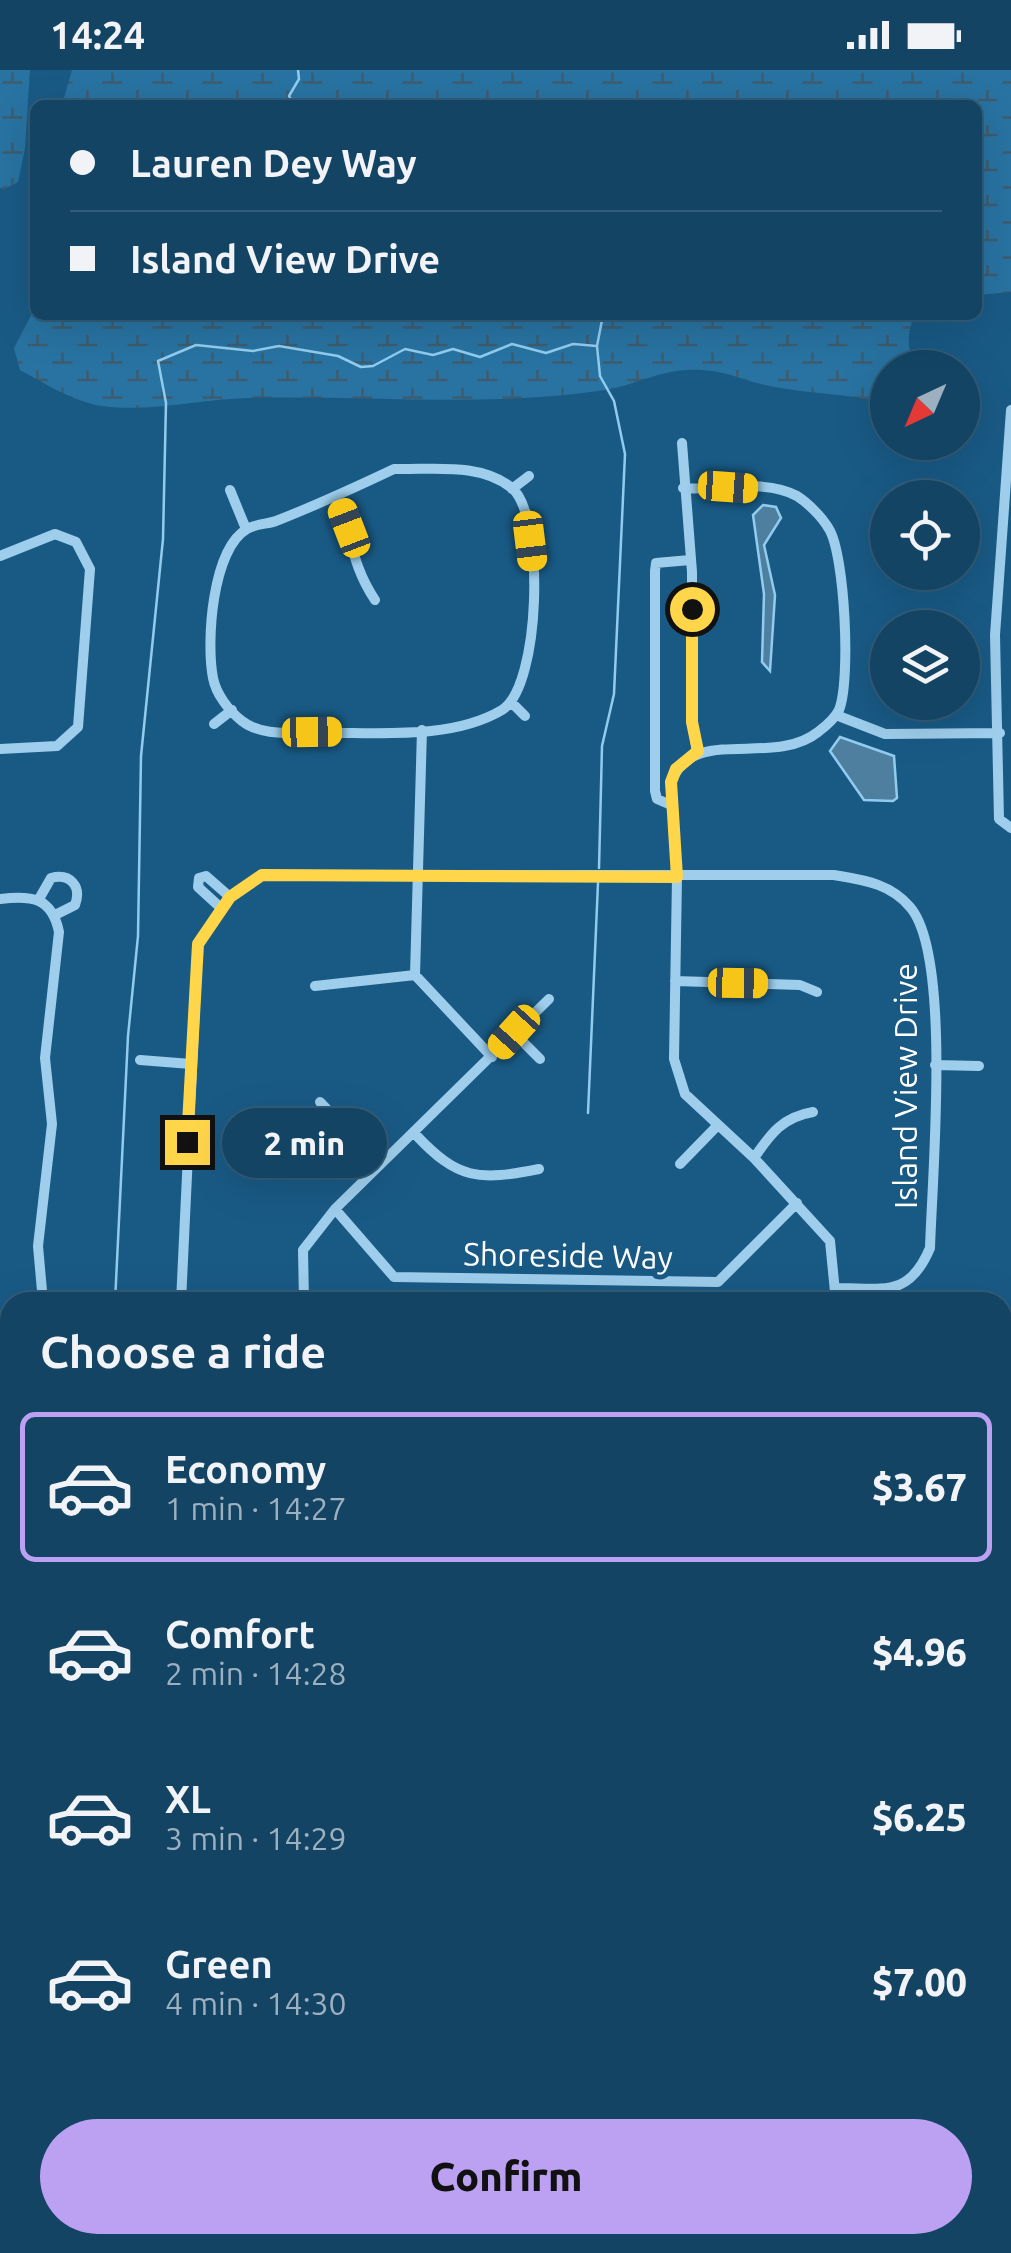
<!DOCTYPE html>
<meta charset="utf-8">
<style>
body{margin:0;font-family:Ubuntu,sans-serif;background:#1c4b6a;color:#f1f3f6;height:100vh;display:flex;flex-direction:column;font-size:38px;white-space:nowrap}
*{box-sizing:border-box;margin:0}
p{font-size:32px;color:#9db0bf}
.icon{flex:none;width:55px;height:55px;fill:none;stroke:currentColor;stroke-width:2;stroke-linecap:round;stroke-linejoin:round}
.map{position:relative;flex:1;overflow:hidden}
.sheet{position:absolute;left:0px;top:1222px;width:1012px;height:962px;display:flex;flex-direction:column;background:#134464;border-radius:30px 30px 0 0;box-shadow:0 10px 40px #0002,0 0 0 2px #325c78}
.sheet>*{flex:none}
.hud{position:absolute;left:30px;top:30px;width:952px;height:220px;border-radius:15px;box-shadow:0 10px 40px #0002,0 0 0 2px #325c78;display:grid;align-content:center;height:220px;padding:0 40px;background:#134464}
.needle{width:65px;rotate:224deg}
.fabs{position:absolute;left:870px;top:280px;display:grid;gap:20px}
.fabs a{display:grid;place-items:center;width:110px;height:110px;border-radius:50%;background:#134464;box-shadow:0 10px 40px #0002,0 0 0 2px #325c78;font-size:50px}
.end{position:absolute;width:45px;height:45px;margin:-22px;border:12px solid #ffd54a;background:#111;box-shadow:0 0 0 5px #111}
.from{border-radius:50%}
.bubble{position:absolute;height:70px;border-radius:35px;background:#134464;box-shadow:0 10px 40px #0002,0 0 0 2px #325c78;font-size:32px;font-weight:800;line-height:70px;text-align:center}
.car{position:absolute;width:30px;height:60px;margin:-30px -15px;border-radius:12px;box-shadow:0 0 8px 2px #0007;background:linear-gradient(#f5c518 24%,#345 0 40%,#f5c518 0 76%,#345 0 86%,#f5c518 0)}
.hud b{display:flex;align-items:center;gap:35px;height:95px;font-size:38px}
.hud b+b{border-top:2px solid #325c78}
.hud i{width:25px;height:25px;background:#f1f3f6}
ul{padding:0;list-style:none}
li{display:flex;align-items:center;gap:30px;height:150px;margin:0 20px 15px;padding:0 20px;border:5px solid transparent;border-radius:15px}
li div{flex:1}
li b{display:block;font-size:38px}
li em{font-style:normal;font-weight:800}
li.selected{border-color:#bca0f2}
li>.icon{width:90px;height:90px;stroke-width:1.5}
h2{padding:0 40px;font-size:45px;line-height:120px}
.action{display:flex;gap:20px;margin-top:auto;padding:20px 40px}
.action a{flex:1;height:115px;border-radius:60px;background:#bca0f2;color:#111;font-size:40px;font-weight:800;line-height:115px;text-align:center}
.status{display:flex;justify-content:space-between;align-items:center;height:70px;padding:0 50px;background:#134464;direction:ltr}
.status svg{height:28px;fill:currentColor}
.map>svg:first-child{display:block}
.wetland{fill:url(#wetland-marsh)}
.water{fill:#4f7f9e;stroke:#91ccef;stroke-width:2.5}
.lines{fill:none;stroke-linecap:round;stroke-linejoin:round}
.stream{stroke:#91ccef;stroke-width:2.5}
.street{stroke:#9eceec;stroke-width:10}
.secondary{stroke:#cbe6f9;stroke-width:15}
.primary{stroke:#e4f3ff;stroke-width:18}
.route{stroke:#ffd54a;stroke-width:12}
.labels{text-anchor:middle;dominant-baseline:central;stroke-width:10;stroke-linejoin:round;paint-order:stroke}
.street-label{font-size:32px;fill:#fff;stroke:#195a85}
</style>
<div class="status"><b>14:24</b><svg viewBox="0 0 49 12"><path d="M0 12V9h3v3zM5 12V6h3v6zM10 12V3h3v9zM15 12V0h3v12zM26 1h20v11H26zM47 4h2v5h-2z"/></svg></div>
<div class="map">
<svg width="1011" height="2183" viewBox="0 0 1011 2183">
<defs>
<pattern id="wetland-marsh" width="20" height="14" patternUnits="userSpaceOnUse" patternTransform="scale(2.5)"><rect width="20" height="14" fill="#2873a2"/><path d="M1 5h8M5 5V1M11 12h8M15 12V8" fill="none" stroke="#3e5c6e"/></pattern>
</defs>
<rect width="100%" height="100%" fill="#195a85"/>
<path class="wetland" d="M0,0H30L25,78L18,112L5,119L0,118Z
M72,0H1011V222L978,225V35H62Z
M35,238V245H594L603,251V245H917C905,259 908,281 914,297L888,298L887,333C850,324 812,324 775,317C739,311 727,298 686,300C655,302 632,316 605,320C487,338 367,325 248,328C199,329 144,344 96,335C69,329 44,313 20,300L14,278Z"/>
<path class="water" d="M763,435L776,437L781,448L764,475L775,525L770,601L762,592L764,524L753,445Z
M840,667L894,686L897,728L893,731L864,730L830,681Z"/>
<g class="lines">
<path class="stream" d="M294,35L289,26L299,9L298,0
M599,798L602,676L614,624L625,384L614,331L600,306L597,276L603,245
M588,1043L598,813
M115,1232L128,966L138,866L141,686L163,469L166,333L158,291L196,275L253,281L279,276L338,286L361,297L373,296L405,279L433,285L453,279L480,287L512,274L546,283L573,274L597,276
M0,1372L10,1369"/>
<path class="street" d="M1011,340L995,565L999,749L1011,758
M682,373L692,502V652L697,681
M394,399C433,400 480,392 512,418C545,446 541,616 502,640C448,672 369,661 308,663C286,663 260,665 242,651C229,641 216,624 213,608C206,572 212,479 247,459C255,454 268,454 276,451C317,435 356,417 394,399Z
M683,418C718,421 764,408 797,426C808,433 822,447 829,459C845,485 851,611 839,640C835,648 826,656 818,662C773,698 691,654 671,713L677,807L674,989L685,1024L754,1088L830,1171L836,1232
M512,419L529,406
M230,420L246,459
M337,426C352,466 351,494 375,530
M0,486L55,464L76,472L90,499L78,657L57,676L0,679
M511,632L525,646
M836,645L885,664L1000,663
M214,654L232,640
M422,660L415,905L492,987
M671,735L657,729L655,721V501L656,493L690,490
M0,829C31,825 52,827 59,862L45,988L52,1054L38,1176L43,1232
M39,829L51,808C70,803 82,816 75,835L55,845
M221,838L198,817L199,808L206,806L230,827
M675,911L800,915L817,922
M315,916L415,905
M514,963L540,989
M140,990L191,994
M935,995L979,996
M320,1032L378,1093
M415,1064C458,1110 478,1111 539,1099
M754,1088C771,1063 783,1047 813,1042
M680,1094L716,1057
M335,1139L394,1207L718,1212L797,1133
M181,1232L198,873L230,827L262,805H834C863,810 890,813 910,837C952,885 932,1108 930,1178C909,1228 884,1218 836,1218
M304,1232L303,1180L335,1139L549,929
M0,1352L10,1338
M0,1505H10
M0,1574H10
M0,1604L10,1603
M268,2175L273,2183
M285,2175L289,2183
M9,2183L11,2175
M304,2183L318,2175
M397,2183L398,2175"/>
<path class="secondary" d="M0,1443L10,1442
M1002,1445H1011
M1002,1700L1011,1798"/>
<path class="primary" d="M1002,2140L1011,2138
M729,2183L775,2175"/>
</g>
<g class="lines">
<path class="route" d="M187,1072L198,874L230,827L262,805L677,807L671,712L676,699L698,681L692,652V539"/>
</g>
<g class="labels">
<g class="street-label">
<text transform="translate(905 1016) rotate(-90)">Island View Drive</text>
<text transform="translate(568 1185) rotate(1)">Shoreside Way</text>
</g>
</g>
</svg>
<div class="fabs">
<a><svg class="needle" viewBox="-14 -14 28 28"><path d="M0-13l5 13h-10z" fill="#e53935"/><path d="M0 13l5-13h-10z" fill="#9db0bf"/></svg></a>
<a><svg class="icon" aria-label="locate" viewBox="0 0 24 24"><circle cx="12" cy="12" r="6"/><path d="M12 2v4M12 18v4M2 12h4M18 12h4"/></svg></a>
<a><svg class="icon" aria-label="layers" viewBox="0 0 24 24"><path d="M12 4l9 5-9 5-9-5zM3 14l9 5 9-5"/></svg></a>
</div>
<i class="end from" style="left:692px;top:539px"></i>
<i class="end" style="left:187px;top:1072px"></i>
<div class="bubble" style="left:222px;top:1038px;width:165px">2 min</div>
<i class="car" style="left:728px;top:417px;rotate:94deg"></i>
<i class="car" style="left:349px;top:458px;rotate:339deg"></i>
<i class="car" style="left:530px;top:471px;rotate:173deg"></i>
<i class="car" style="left:312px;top:662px;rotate:89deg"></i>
<i class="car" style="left:738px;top:913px;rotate:91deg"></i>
<i class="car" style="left:514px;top:962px;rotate:222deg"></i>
<div class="hud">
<b><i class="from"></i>Lauren Dey Way</b>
<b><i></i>Island View Drive</b>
</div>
<section class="sheet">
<h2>Choose a ride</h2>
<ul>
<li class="selected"><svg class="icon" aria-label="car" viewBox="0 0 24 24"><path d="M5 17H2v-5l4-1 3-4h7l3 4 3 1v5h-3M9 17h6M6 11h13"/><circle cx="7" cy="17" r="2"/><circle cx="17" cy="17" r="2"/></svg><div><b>Economy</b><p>1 min · 14:27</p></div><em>$3.67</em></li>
<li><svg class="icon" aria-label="car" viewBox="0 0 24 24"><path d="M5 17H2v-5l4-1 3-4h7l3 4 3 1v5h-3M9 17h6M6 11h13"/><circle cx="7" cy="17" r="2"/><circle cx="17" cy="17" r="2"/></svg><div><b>Comfort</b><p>2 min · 14:28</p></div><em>$4.96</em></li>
<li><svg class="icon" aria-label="car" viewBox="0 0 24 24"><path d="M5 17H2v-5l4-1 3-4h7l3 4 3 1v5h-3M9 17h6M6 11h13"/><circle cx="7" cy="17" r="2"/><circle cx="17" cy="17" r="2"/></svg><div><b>XL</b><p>3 min · 14:29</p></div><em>$6.25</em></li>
<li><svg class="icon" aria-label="car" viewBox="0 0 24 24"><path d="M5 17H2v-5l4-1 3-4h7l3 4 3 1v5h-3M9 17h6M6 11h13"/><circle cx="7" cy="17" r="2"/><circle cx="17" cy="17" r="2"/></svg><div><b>Green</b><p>4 min · 14:30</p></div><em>$7.00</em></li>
</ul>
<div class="action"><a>Confirm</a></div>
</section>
</div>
